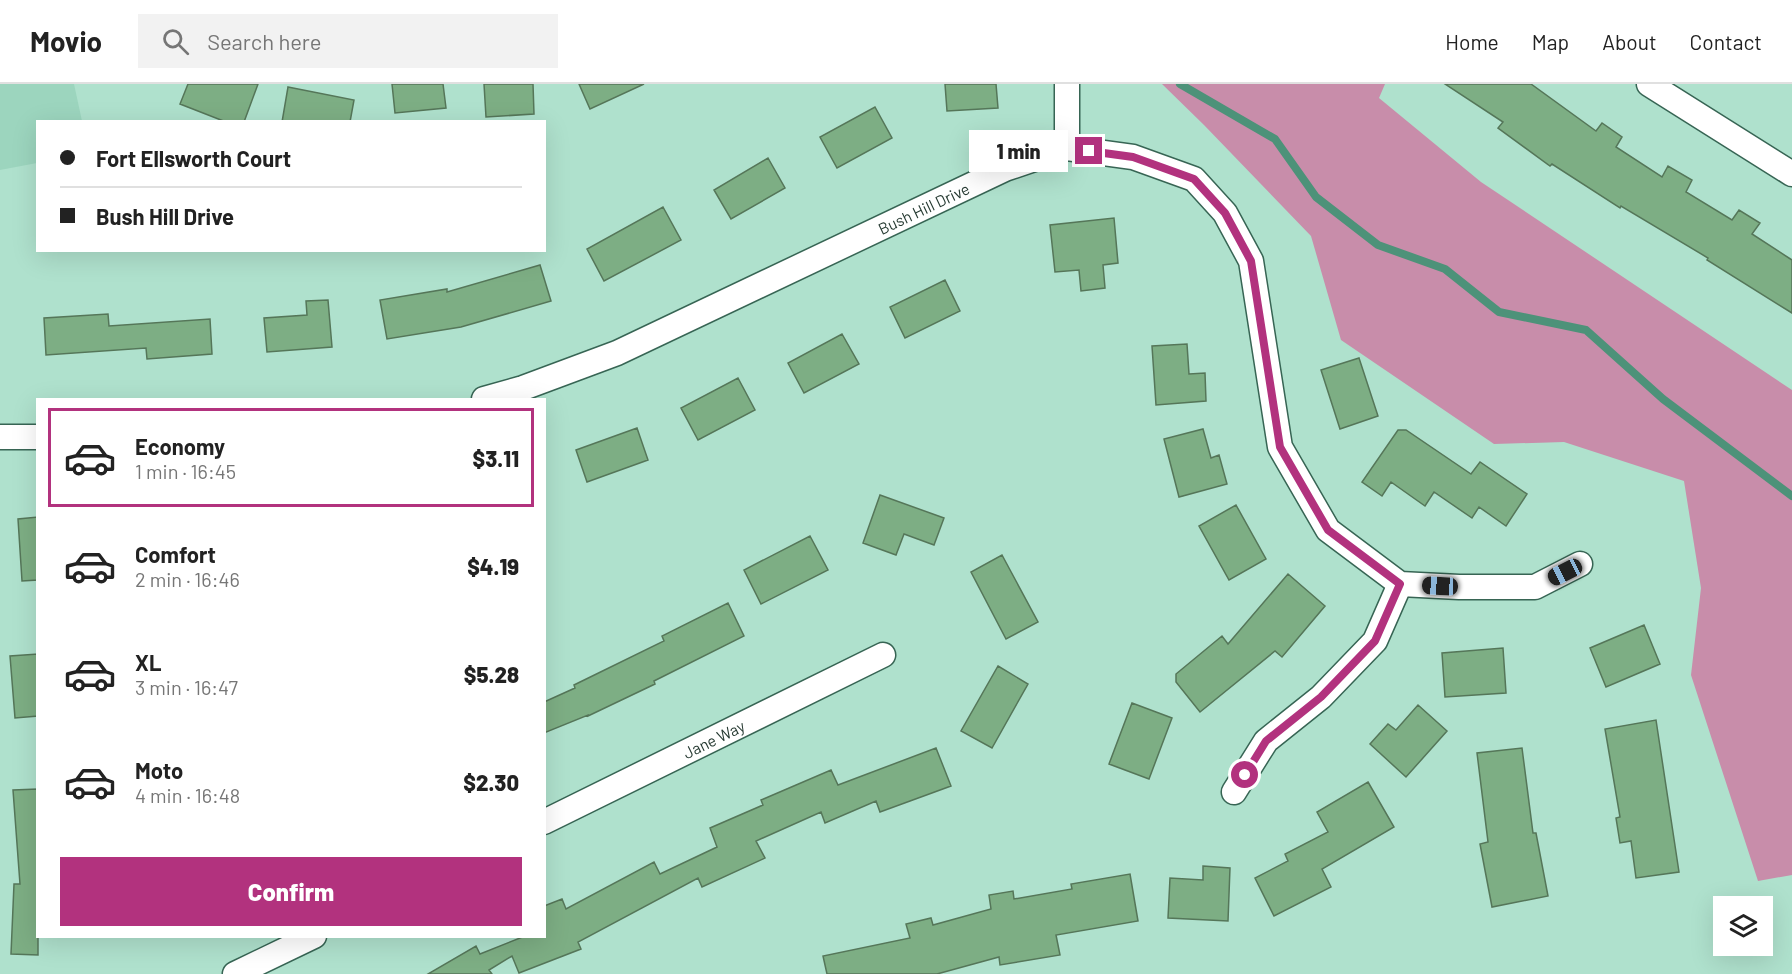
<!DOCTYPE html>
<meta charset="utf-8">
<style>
body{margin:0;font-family:Barlow,sans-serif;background:#f2f2f2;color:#222;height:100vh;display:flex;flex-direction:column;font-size:22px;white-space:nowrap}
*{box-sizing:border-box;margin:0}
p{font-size:20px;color:#767676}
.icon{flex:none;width:33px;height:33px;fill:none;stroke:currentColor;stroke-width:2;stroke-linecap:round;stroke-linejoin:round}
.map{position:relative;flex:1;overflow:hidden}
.panel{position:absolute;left:36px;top:314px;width:510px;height:540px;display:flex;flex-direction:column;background:#fff;border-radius:0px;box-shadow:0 6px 24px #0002}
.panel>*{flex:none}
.banner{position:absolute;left:36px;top:36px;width:510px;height:132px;border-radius:0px;box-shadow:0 6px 24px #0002;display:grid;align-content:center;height:132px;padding:0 24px;background:#fff}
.fabs{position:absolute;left:1713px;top:812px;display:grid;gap:12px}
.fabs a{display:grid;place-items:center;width:60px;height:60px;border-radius:0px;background:#fff;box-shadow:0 6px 24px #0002;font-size:30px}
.end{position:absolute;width:27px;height:27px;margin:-14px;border:8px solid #b2327e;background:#fff;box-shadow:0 0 0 3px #fff}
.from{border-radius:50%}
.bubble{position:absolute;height:42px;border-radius:0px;background:#fff;box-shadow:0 6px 24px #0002;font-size:20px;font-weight:800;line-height:42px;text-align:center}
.car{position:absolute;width:18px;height:36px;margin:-18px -9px;border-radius:8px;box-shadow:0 0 4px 2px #0007;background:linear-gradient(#222 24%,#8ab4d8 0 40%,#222 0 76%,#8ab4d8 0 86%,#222 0)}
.banner b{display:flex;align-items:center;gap:21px;height:57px;font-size:22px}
.banner b+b{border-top:2px solid #e0e0e0}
.banner i{width:15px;height:15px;background:#222}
ul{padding:10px 0 0;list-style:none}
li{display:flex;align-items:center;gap:18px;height:99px;margin:0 12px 9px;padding:0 12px;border:3px solid transparent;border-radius:0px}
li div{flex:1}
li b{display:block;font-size:22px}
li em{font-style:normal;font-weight:800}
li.active{border-color:#b2327e}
li>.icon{width:54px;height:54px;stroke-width:1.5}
.cta{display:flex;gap:12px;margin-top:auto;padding:12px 24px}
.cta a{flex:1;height:69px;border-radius:0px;background:#b2327e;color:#fff;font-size:24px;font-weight:800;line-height:69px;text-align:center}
header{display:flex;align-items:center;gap:36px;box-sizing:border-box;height:84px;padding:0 30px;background:#fff;border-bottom:2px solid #e0e0e0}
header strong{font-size:28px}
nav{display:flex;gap:33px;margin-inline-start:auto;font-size:21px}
.search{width:420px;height:54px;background:#f2f2f2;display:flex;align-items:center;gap:15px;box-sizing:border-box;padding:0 21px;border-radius:0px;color:#767676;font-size:22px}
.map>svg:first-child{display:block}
.built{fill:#9cd5be}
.forest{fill:#c88daa}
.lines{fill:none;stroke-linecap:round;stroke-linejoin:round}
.stream{stroke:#4d9279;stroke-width:8}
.building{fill:#7dae84;stroke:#557659;stroke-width:1.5}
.street-casing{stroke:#376554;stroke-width:27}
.street{stroke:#fff;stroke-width:24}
.route{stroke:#b2327e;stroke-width:8}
.labels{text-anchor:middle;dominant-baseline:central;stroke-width:4.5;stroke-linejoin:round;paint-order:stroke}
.street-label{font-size:16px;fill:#263a32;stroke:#bceeda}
</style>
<header>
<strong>Movio</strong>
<div class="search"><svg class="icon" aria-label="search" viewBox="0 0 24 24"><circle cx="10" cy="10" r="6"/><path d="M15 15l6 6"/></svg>Search here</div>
<nav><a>Home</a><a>Map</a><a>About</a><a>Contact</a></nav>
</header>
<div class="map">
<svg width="1792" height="890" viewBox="0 0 1792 890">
<rect width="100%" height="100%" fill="#afe1cd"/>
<path class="built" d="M0,0H74L82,37L38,38L37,79L0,86Z"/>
<path class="forest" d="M1162,0H1385L1379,14L1481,98L1792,306V791L1758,797L1691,591L1701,504L1684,397L1564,358L1494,360L1341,256L1311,152L1204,41Z"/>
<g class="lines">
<path class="stream" d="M1180,0L1275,55L1316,113L1378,161L1445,185L1499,228L1586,246L1663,315L1792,412"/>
</g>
<path class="building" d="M188,0H258L244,38H226L180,20Z
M392,0H443L446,24L395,29Z
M484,0H533L534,30L486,33Z
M579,0H644L590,25Z
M945,0H996L998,24L947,27Z
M1445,0H1531L1596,47L1602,39L1622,53L1616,63L1662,93L1668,82L1692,96L1686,108L1732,136L1739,126L1760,139L1752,150L1792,176V229L1707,176L1708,174L1621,122L1620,124L1552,80L1550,82L1498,44L1503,38Z
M288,3L354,16L350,38H282Z
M875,23L892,54L837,84L820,53Z
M768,74L785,104L731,135L714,106Z
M663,123L681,156L604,197L587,165Z
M1114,134L1118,179L1103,181L1105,204L1081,207L1079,186L1055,188L1050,141Z
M540,181L551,217L461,243L387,255L380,216L447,205V208Z
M945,196L960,227L905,254L890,223Z
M328,216L332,263L267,268L264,234L307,231L306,217Z
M108,230L109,242L210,235L212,270L147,275L146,264L46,271L44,234Z
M842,250L859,280L804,309L788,279Z
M1187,260L1189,290L1205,289L1206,317L1156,321L1152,262Z
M1359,274L1378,332L1340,345L1321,286Z
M738,294L755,326L698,356L681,324Z
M637,344L648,376L587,398L576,366Z
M1203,345L1211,374L1219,371L1227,400L1179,413L1164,355Z
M1398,346H1406L1471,390L1480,378L1527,410L1506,442L1479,423L1472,434L1434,408L1425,422L1391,398L1382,412L1362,398Z
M880,411L944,434L934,461L904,450L896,471L863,459Z
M1236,421L1266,475L1229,496L1199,442Z
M38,433V496L22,497L18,435Z
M810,452L828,486L761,520L744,486Z
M1002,471L1038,538L1006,555L971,488Z
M1288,490L1325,522L1282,573L1275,567L1200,628L1176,598V590L1222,552L1228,560Z
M728,519L744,552L654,597L655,600L588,632V631L544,649V618L575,604L574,601L664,557L662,552Z
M1644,541L1660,580L1606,603L1590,564Z
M1503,564L1506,609L1445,613L1442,569Z
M38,570V632L15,634L10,572Z
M998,582L1028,600L992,664L961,647Z
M1132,619L1172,634L1149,695L1109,680Z
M1418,621L1447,647L1406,693L1370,660L1388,640L1396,646Z
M1656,636L1679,788L1636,794L1631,757L1620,759L1616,734L1620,733L1605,645Z
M936,664L951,702L880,728L876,717L825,739L821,728L756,757L765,774L702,803L698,794L578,858L581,865L519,889L512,872L489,886L492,890H428L476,862L480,870L525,852H544V822L562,815L566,825L654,778L660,790L717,763L710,744L763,721L761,716L831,686L838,701Z
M1522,664L1533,749H1536L1548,812L1492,823L1480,760L1488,758L1477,669Z
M1368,698L1394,743L1322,785L1331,803L1274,832L1255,794L1288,777L1285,770L1328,748L1317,728Z
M38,705V871L11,870L14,800H20L13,706Z
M1203,782L1230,784L1228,837L1168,834L1170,794L1203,796Z
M1130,790L1138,837L1056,851L1060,871L1000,881L999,873L937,890H827L823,872L910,854L906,840L931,834L933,841L991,825L989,811L1013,807L1014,815L1072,805L1071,800Z"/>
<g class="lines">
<defs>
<g id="street">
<path d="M1649,0L1792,90"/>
<path d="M1067,64V0"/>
<path id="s1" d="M484,315L523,304L617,269L1005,85L1067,64L1133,73L1194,95L1225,129L1251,177L1280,363L1328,446L1400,500L1459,503H1535L1580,480"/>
<path d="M0,353H38"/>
<path d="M1234,708L1266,657L1321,613L1375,557L1400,500"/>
<path id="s2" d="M544,738L883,571"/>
<path d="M235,890L314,852"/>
</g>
</defs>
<use href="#street" class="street-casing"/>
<use href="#street" class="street"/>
</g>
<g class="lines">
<path class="route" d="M1089,67L1133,73L1194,95L1225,129L1251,177L1280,363L1328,446L1400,500L1375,557L1321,613L1266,657L1245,691"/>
</g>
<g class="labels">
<g class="street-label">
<text stroke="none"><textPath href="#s1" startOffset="480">Bush Hill Drive</textPath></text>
<text stroke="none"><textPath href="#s2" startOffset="189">Jane Way</textPath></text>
</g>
</g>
</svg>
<div class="fabs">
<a><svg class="icon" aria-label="layers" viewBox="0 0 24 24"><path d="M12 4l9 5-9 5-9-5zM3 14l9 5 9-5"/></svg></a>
</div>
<i class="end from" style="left:1245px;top:691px"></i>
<i class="end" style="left:1089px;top:67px"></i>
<div class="bubble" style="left:969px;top:46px;width:99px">1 min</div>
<i class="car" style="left:1565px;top:488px;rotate:243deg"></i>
<i class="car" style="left:1440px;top:502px;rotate:273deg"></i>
<div class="banner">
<b><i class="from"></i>Fort Ellsworth Court</b>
<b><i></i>Bush Hill Drive</b>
</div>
<section class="panel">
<ul>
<li class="active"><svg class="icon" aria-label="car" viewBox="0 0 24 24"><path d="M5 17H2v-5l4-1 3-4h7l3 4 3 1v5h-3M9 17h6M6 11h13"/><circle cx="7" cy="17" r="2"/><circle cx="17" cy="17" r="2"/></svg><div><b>Economy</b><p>1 min · 16:45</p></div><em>$3.11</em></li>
<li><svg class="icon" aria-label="car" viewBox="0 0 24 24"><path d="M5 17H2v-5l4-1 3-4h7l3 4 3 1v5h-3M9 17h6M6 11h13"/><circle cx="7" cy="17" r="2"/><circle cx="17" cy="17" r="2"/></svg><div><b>Comfort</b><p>2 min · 16:46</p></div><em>$4.19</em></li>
<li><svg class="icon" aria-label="car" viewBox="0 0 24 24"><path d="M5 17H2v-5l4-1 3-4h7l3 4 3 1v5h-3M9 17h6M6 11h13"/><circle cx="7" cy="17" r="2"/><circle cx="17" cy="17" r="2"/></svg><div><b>XL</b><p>3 min · 16:47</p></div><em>$5.28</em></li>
<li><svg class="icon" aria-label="car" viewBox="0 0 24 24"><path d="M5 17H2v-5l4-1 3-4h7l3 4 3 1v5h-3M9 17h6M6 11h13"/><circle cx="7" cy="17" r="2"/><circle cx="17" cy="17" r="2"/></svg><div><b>Moto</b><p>4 min · 16:48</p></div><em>$2.30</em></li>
</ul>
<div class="cta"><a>Confirm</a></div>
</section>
</div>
